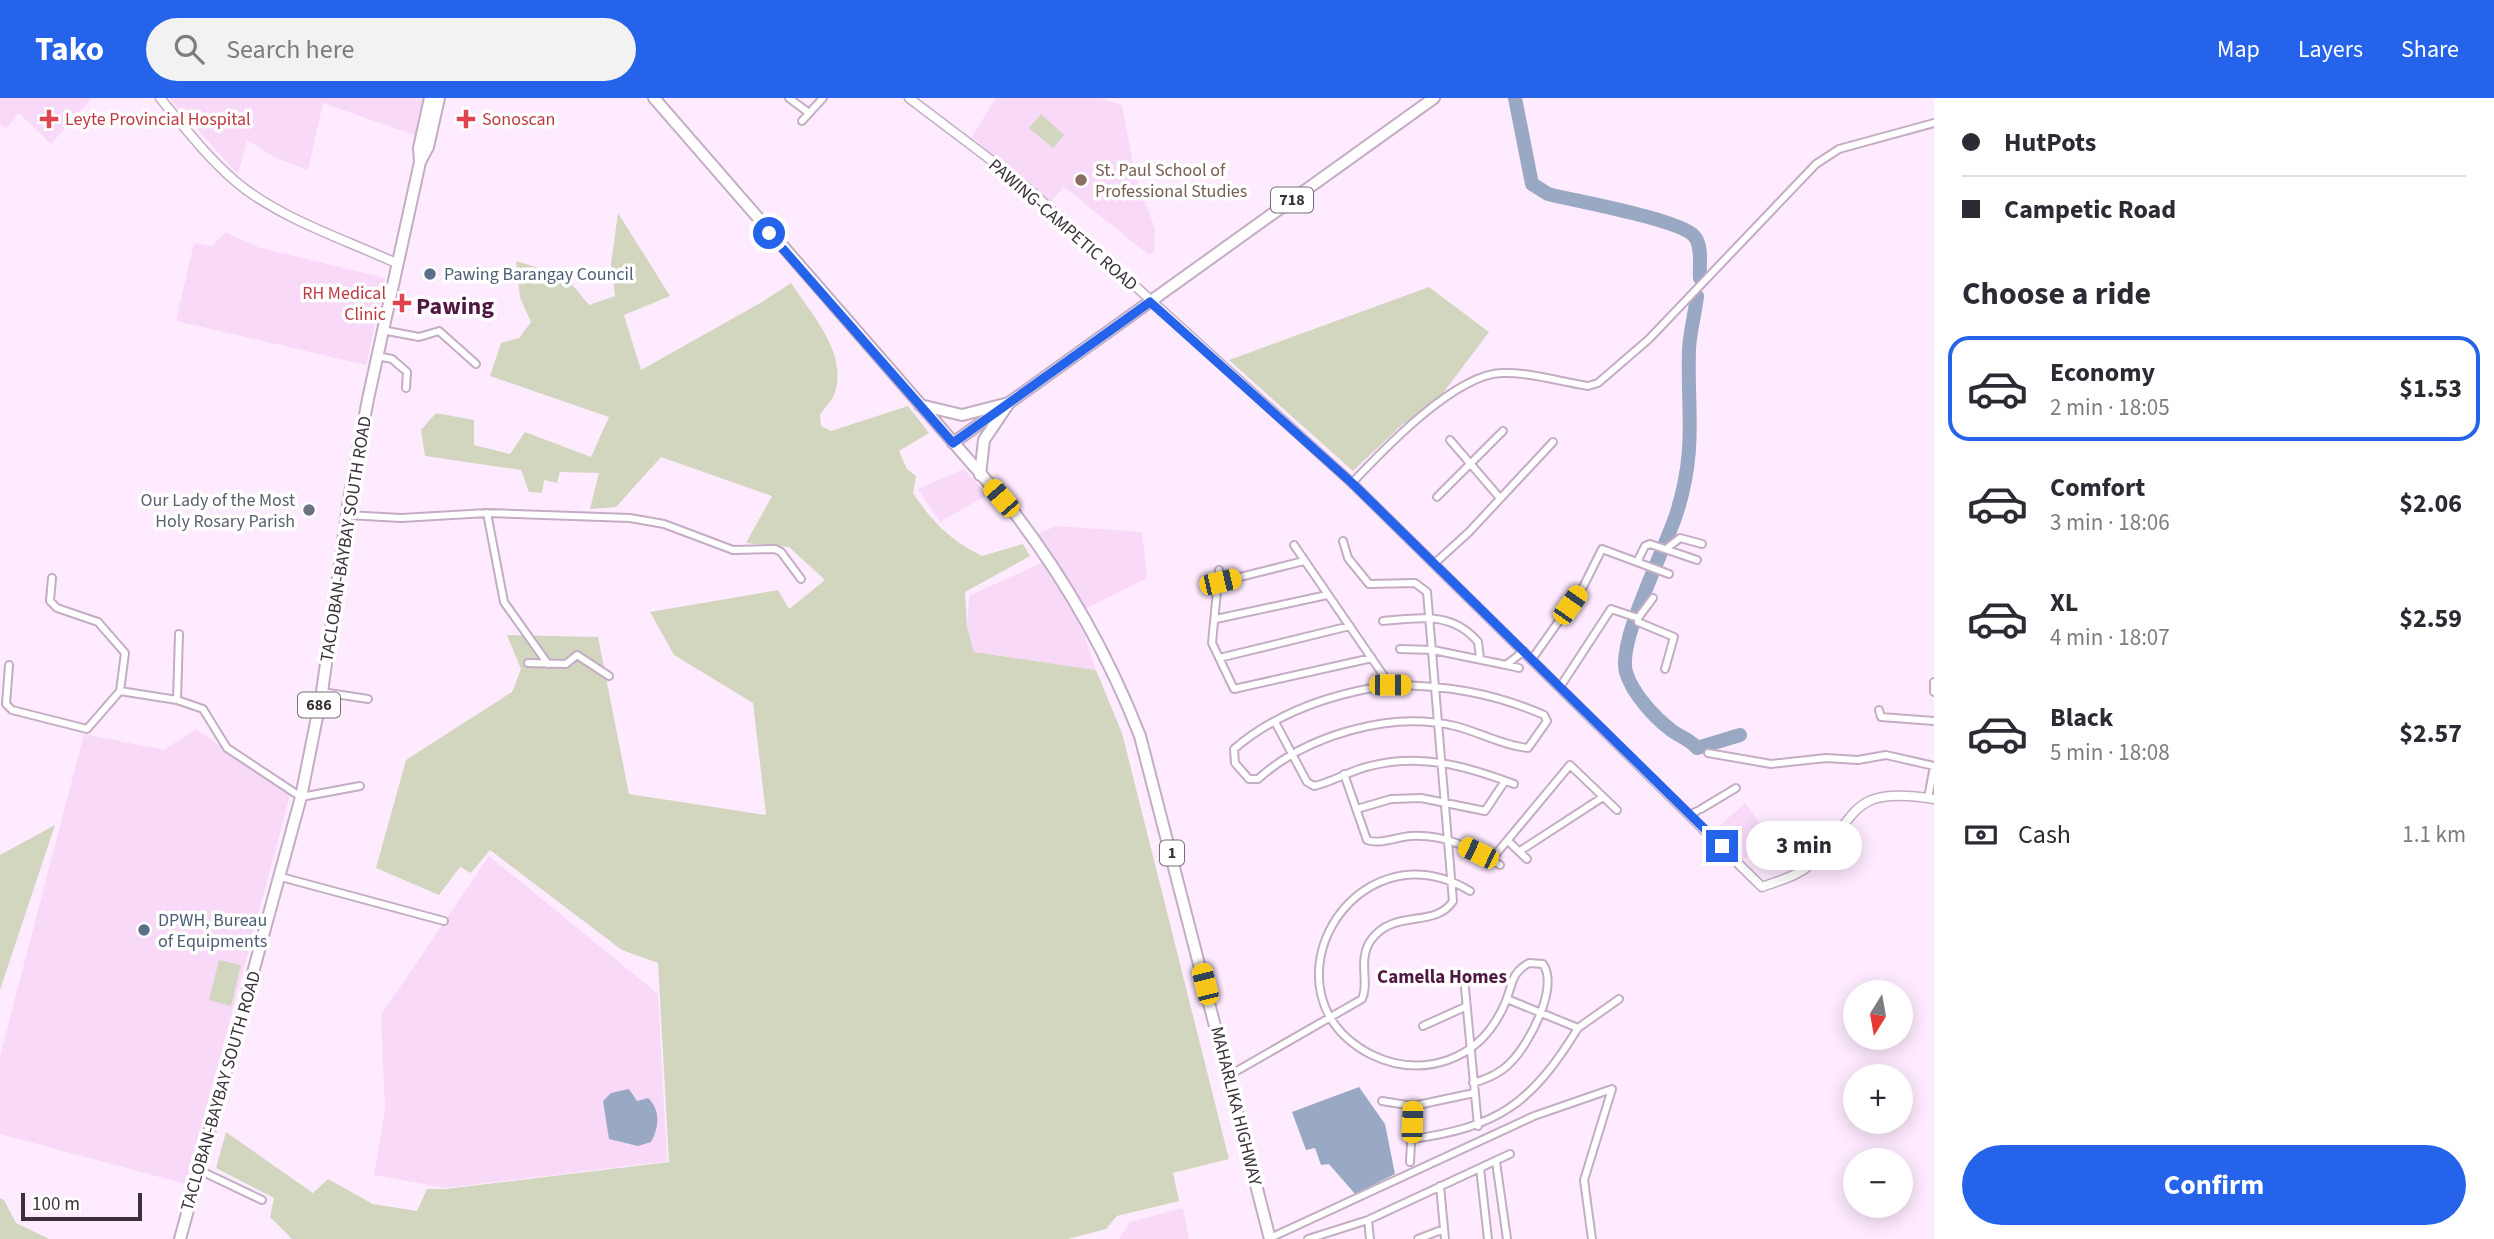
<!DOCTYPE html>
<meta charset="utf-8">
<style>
body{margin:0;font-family:"Source Sans 3",sans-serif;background:#f2f2f3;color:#2b2b33;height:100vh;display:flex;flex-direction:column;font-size:26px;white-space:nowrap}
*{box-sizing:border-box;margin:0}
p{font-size:23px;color:#7c7c81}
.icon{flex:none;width:38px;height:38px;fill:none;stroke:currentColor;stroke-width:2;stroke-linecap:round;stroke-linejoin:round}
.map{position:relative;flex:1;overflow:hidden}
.drawer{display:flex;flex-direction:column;background:#fff;width:560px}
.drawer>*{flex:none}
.banner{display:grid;align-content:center;height:154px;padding:0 28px;background:#fff}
.needle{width:46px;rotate:191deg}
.buttons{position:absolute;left:1843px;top:882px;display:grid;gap:14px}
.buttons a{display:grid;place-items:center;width:70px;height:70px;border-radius:50%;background:#fff;box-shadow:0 4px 18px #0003;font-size:35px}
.scale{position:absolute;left:21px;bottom:18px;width:121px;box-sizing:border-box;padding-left:7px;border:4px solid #3a303a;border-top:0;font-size:19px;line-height:24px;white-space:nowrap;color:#3a303a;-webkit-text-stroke:5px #fff;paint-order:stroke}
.end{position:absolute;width:32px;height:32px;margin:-16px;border:9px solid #2563eb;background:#fff;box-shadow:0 0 0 4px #fff}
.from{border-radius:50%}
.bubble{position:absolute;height:49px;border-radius:24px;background:#fff;box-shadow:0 4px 18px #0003;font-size:23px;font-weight:700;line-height:49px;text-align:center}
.car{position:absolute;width:21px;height:42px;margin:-21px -10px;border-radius:9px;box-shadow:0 0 5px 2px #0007;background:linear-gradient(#f5c518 24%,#345 0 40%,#f5c518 0 76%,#345 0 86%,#f5c518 0)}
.banner b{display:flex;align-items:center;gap:24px;height:66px;font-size:26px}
.banner b+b{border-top:2px solid #e1e1e2}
.banner i{width:18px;height:18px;background:#2b2b33}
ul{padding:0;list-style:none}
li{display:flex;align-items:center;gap:21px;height:105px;margin:0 14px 10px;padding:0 14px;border:4px solid transparent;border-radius:21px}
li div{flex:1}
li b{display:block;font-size:26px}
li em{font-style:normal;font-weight:700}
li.selected{border-color:#2563eb}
li>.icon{width:63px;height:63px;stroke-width:1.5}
h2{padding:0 28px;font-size:32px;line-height:84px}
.pay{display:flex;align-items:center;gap:18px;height:77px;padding:0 28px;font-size:26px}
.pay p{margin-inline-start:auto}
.button{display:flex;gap:14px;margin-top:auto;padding:14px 28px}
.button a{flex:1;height:80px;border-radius:42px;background:#2563eb;color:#fff;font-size:28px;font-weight:700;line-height:80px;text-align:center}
header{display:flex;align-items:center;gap:42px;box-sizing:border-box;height:98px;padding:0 35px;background:#2563eb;color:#fff}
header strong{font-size:33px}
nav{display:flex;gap:38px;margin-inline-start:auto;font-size:24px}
.search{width:490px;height:63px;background:#f2f2f3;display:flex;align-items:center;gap:18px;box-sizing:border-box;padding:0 24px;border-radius:38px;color:#7c7c81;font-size:26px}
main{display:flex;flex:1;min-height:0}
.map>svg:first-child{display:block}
.built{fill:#f8d9f8}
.green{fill:#d2d6bf}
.water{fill:#99a9c4}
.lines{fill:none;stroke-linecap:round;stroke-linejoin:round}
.river{stroke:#99a9c4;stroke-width:14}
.minor-casing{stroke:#c4adc4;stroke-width:10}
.tertiary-casing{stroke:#c4adc4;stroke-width:11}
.primary-casing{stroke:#c4adc4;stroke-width:14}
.trunk-casing{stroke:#c4adc4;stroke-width:14}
.minor{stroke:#fff;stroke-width:6}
.tertiary{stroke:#fff;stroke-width:8}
.primary{stroke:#fff;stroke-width:10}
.trunk{stroke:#fff;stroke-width:10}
.route{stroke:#2563eb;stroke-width:9}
.health-dot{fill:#e0444e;stroke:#fff;stroke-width:2.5}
.education-dot{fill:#8d6e63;stroke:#fff;stroke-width:2.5}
.service-dot{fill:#5c6f8a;stroke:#fff;stroke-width:2.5}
.worship-dot{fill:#6b7280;stroke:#fff;stroke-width:2.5}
.labels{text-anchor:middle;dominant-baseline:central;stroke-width:7;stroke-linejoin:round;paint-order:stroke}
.shield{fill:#fff;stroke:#756e75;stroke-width:2}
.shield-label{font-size:16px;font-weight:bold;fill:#3a303a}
.health-label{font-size:18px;fill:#be3a42;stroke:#fff;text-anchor:start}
.education-label{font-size:18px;fill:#785e54;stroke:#fff;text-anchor:start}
.street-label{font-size:18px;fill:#3a303a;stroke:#fff}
.service-label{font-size:18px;fill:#4e5e75;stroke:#fff;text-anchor:start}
.worship-label{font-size:18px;fill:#5b616d;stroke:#fff;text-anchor:end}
.neighbourhood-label{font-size:19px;font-weight:bold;fill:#511842;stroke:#fff}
.district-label{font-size:24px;font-weight:bold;fill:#511842;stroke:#fff}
</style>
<header>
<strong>Tako</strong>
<div class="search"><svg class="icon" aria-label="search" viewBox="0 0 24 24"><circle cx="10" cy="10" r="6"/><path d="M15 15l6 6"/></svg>Search here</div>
<nav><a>Map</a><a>Layers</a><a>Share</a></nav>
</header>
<main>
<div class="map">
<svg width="1934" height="1141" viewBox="0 0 1934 1141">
<rect width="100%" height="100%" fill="#ffebff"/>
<path class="built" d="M0,0H92L51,46L19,15L6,31L0,26Z
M169,0H426L417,38L323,5L308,72L276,60L247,42L238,76Z
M996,0H1099L1122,7L1135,76L1155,131L1154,154L1149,157L1064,89L1050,104L972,39Z
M226,134L257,149L385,180L366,267L176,223L194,145L212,148Z
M964,371L987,397L940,424L918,391Z
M1056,428L1142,434L1147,480L1077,515L1096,572L974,554L967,529L969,498L1043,464L1029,440Z
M196,631L290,697L186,1086L0,1036V958L84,636L164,652Z
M1745,705L1771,739L1743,762L1714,733Z
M489,758L658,896L667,1063L446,1090L374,1077L385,1011L381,917Z
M1183,1110L1189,1141H1119L1130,1124Z"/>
<path class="green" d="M1041,16L1064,37L1053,50L1029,30Z
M618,115L670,198L624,217L641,272L762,204L791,185C810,214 848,255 835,294C833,302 824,310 820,317L821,328L831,333L908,308L929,335L899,353L907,371L916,378L913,395C932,424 950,442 982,458L1023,446L1030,458L965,494L967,529L974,554L1096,572L1122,635L1229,1061L1173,1075L1179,1103L1117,1118L1106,1131L1068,1141H292L270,1119L274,1100L216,1070L226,1034L313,1095L328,1081L373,1106L417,1113L427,1091H446L669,1064L658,865L622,852L490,752L471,775L460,769L439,797L376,770L406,662L512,594L521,571L507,537L598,539L629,696L766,717L753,605L674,557L650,514L778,492L789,511L825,482L789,449L746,445L772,398L661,359L616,409L590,411L599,375L560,374L557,385L544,382L542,395L529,394L521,372L425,358L421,332L436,315L474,322V347L510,356L525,334L591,359L609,319L490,278L501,245L519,240L531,224L520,200L516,163L565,178L589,207L615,198L611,166Z
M1429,189L1489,234L1434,307L1403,326L1353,373L1229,262Z
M55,727L0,892V757Z
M219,862L241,867L231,908L209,902Z
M0,1100L4,1102L16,1125L49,1141H0Z"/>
<path class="water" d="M1359,989L1385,1026L1395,1076L1355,1096L1329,1066L1321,1067L1315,1050L1306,1052L1292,1014Z
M629,991L637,1003L648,1000C661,1012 659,1030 651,1044L638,1048L609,1041L603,1003L611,995Z"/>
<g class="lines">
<path class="river" d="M1515,0L1532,86L1548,96C1575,103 1678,121 1694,138C1703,147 1699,168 1700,180
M1697,198C1695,216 1690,233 1689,251C1687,313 1697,350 1677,414C1666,450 1617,543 1626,574C1632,595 1654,619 1671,632C1680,639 1689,641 1697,650L1740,637"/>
<defs>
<path id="minor" d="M789,0L809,15
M802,23L823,0
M382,232L419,239L439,233L476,266
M377,258L392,261L407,274L406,290
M1450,342L1499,399
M1352,385C1383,352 1455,276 1502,275C1530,274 1561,284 1588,288L1598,285L1649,241L1816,66L1839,51L1934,25
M1437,399L1503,333
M487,415L504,504L548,566
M347,417L401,420L487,415L630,420L664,426L733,452L775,451L781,454L801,481
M1294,447L1390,587
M1666,451L1680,440L1702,446
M1637,464L1645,448L1650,446L1697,462
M1435,465L1469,434L1553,344
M1219,472L1212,545L1234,591L1372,560
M52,480L50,503L57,510L98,524L125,555L120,593
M1220,484L1304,463
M1638,520V524L1674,539L1665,571
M1216,521L1327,497
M1383,523C1419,520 1452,513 1478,544L1480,560
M1400,551L1433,552L1506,567L1524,553
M1219,560L1350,528
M1532,561L1583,489L1602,451L1669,476
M528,565L566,566L577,557L609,578
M9,567L6,606L12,612L87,631L120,593L177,602L203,611L227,650L301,699L360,688
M1506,567L1519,570
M1934,584V594
M1390,587C1445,587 1494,595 1544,617L1547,623L1528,650C1504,648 1479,634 1455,628C1390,613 1307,637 1258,681H1249L1235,665L1234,651C1277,614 1335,595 1390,587Z
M1560,589L1611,511L1638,520L1653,500
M322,594L368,601
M177,602L179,536
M1879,612L1881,619L1934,623
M1275,624L1307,684L1314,688C1333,684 1351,672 1370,668C1422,655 1466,668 1514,686
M1708,655L1771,666L1826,660L1858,662L1886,657L1934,668
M1344,676L1367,742C1379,747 1397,739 1411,738C1445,736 1471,750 1500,767
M1928,700L1934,668
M1357,711L1391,701L1421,700L1485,713L1505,683
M1701,711L1736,690
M1690,717L1697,713
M1508,743L1527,761
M1520,753L1603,699
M1491,762L1570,667L1617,712
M281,779L444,823
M1470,793C1353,723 1254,897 1372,957C1397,969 1422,971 1448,962C1476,952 1495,930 1506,903C1513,885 1511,875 1529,865L1543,866C1559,890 1529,946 1511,964C1501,975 1487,981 1473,985
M1465,890L1478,1028
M1507,901L1578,930L1619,901
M1423,928L1465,909
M1228,978L1362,901C1370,884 1357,862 1371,842C1394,810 1435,831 1453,803L1427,494L1415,485L1369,486L1348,460L1343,443
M1382,1003L1413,1008L1474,995
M1412,1041C1499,1029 1532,1005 1578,930
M1410,1064L1413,1008
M1496,1064L1507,1141
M1480,1070L1488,1141
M199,1072L262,1102
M1440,1088L1445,1141
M1368,1122L1370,1141
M1270,1140L1534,1018L1612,991L1584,1082L1592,1141
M1308,1141L1368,1122L1510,1056
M1418,1141L1444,1131"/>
<path id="tertiary" d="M160,0C186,31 213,67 245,91C290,124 346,142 396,165
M909,0L1024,87L1352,385L1762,789C1777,783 1795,779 1807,769C1861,722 1843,686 1934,701"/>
<path id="primary" d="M420,64L419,50L430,0
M953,345L1434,0
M180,1141L301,699L322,594L349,401L368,301L420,64L428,49L439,0"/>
<path id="trunk" d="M654,0L1013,413C1066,482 1108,556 1140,638L1270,1141
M920,307L962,317L1009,305
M980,377L984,342L1009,305"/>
</defs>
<use href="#minor" class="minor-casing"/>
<use href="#tertiary" class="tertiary-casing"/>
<use href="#primary" class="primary-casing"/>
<use href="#trunk" class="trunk-casing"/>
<use href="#minor" class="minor"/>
<use href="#tertiary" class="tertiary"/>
<use href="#primary" class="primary"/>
<use href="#trunk" class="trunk"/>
</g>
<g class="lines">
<path class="route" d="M769,135L953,345L1150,204L1352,385L1722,748"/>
</g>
<g class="health-dot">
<path d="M45.5 10.5h7v7h7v7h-7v7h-7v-7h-7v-7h7z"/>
<path d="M462.5 10.5h7v7h7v7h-7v7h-7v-7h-7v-7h7z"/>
<path d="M398.5 194.5h7v7h7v7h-7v7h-7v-7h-7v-7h7z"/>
</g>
<circle class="education-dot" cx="1081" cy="82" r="7"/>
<g class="service-dot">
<circle cx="430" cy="176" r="7"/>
<circle cx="144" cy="832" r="7"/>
</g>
<circle class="worship-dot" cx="309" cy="412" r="7"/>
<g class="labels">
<g class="shield">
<rect x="1271" y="89.5" width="42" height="25" rx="5"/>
<rect x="298" y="594.5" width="42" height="25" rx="5"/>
<rect x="1160" y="742.5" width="24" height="25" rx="5"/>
</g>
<g class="shield-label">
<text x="1292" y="102">718</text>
<text x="319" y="607">686</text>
<text x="1172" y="755">1</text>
</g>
<g class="health-label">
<text x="65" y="21">Leyte Provincial Hospital</text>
<text x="482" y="21">Sonoscan</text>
<text x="386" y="195" text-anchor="end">RH Medical<tspan x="386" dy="21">Clinic</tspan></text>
</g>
<g class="education-label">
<text x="1095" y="72">St. Paul School of<tspan x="1095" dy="21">Professional Studies</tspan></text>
</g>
<g class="street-label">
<text transform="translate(1063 127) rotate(41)">PAWING-CAMPETIC ROAD</text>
<text transform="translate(346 441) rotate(-81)">TACLOBAN-BAYBAY SOUTH ROAD</text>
<text transform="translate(221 993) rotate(-74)">TACLOBAN-BAYBAY SOUTH ROAD</text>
<text transform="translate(1236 1008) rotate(76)">MAHARLIKA HIGHWAY</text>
</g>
<g class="service-label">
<text x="444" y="176">Pawing Barangay Council</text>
<text x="158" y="822">DPWH, Bureau<tspan x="158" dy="21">of Equipments</tspan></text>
</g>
<g class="worship-label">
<text x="295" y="402">Our Lady of the Most<tspan x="295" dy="21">Holy Rosary Parish</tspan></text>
</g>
<g class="neighbourhood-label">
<text x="1442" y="879">Camella Homes</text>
</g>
<g class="district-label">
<text x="455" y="208">Pawing</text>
</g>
</g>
</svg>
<div class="buttons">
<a><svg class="needle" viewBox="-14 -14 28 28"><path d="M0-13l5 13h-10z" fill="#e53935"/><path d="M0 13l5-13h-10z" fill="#7c7c81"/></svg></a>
<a>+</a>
<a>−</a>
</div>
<div class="scale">100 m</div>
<i class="end from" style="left:769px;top:135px"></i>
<i class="end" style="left:1722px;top:748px"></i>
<div class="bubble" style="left:1746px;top:723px;width:116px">3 min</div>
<i class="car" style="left:1001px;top:400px;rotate:319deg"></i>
<i class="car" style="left:1220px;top:484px;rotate:77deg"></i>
<i class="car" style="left:1570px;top:507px;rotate:35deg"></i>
<i class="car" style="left:1390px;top:587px;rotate:90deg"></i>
<i class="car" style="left:1478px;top:755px;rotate:296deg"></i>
<i class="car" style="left:1205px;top:886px;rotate:346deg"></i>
<i class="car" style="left:1412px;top:1024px;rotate:2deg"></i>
</div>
<section class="drawer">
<div class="banner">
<b><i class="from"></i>HutPots</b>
<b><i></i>Campetic Road</b>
</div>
<h2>Choose a ride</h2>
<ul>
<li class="selected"><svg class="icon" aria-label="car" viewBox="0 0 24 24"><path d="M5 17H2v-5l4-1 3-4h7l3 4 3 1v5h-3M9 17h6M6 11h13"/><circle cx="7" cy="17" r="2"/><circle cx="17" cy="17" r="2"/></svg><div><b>Economy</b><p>2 min · 18:05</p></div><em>$1.53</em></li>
<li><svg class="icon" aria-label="car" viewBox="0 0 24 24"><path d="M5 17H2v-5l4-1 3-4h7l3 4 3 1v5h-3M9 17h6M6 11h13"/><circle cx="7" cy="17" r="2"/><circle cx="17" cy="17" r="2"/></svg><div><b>Comfort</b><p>3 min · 18:06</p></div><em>$2.06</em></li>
<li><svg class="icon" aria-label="car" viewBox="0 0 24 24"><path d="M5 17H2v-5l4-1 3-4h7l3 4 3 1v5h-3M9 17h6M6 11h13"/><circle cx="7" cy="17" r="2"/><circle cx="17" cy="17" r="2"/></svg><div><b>XL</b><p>4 min · 18:07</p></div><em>$2.59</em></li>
<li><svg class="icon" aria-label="car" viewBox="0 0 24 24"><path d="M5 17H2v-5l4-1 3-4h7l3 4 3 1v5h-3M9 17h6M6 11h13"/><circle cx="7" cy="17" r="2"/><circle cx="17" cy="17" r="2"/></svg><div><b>Black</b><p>5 min · 18:08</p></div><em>$2.57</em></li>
</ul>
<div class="pay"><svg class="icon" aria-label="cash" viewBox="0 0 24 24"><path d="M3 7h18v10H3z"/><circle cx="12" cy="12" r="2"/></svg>Cash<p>1.1 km</p></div>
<div class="button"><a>Confirm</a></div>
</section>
</main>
